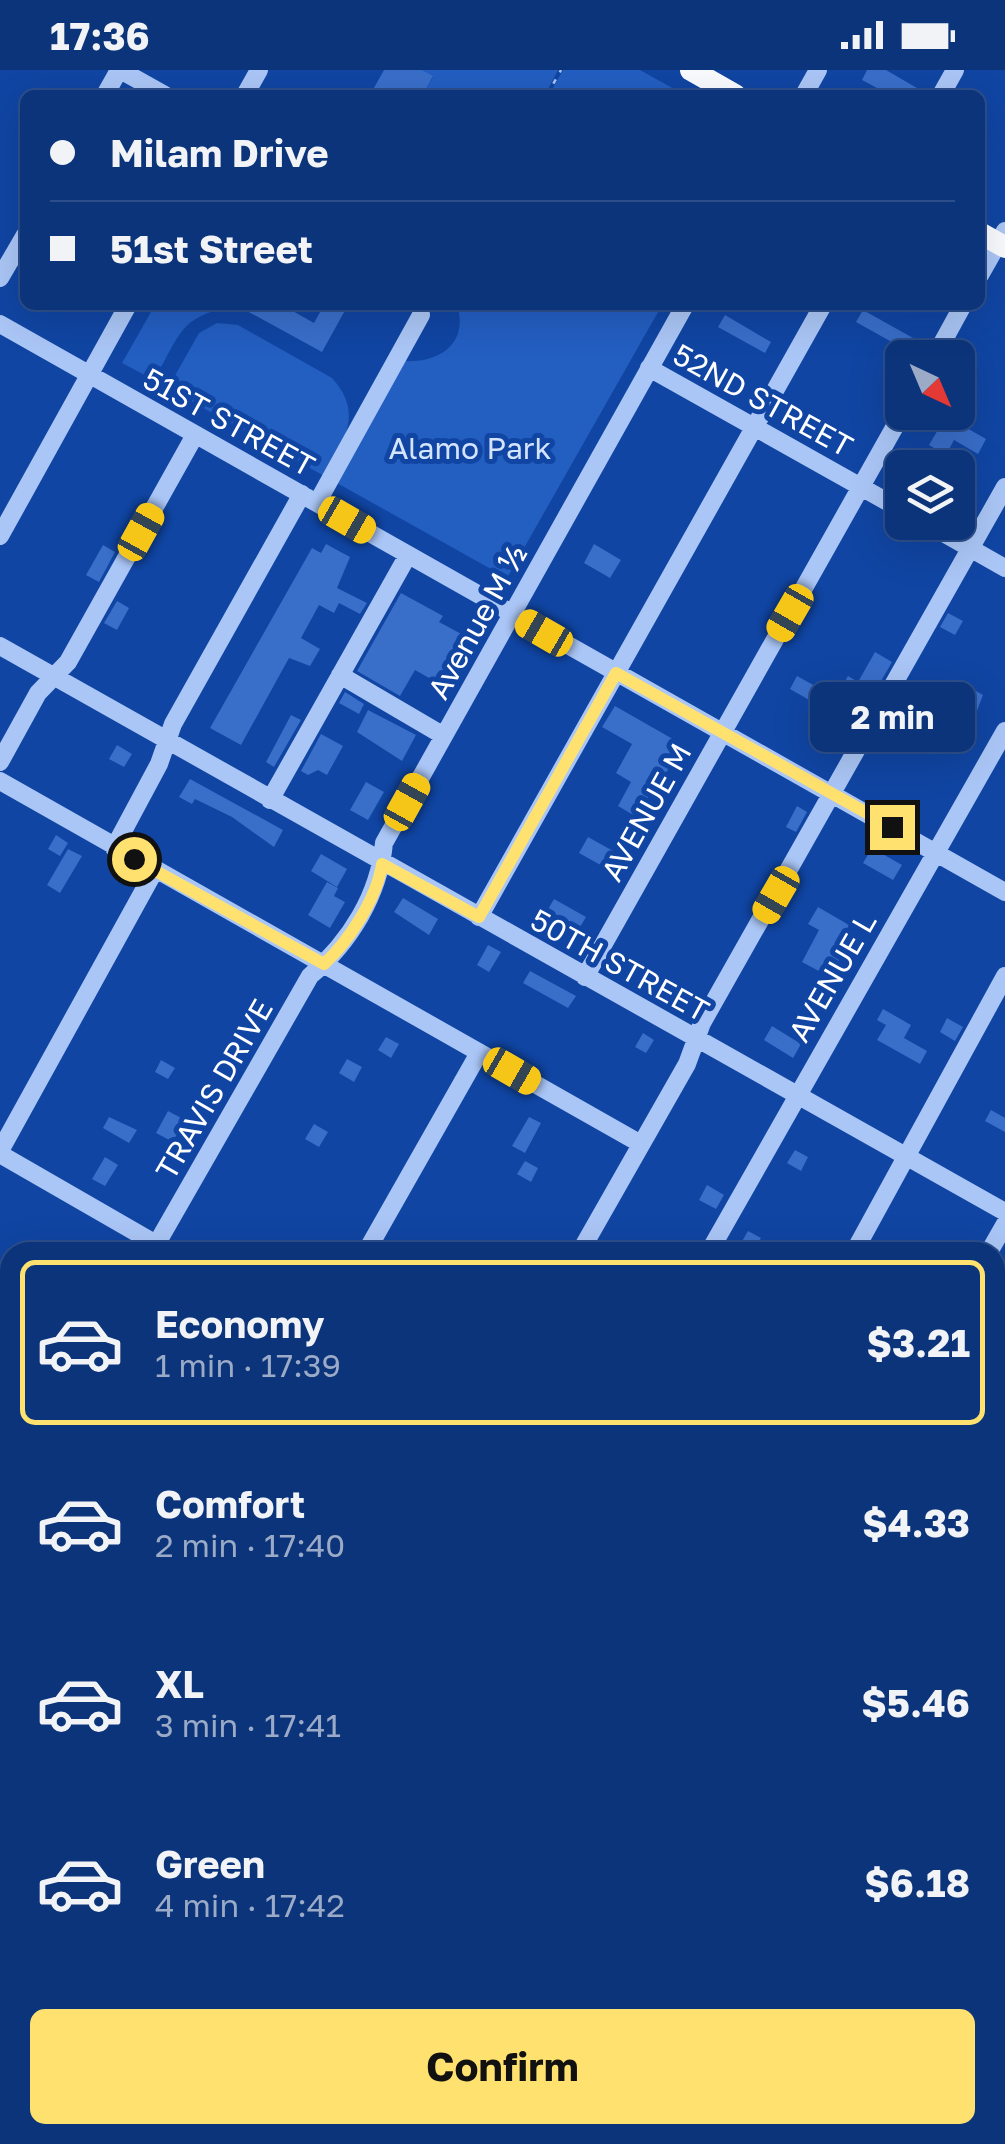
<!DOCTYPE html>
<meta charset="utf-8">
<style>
body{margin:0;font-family:"Golos Text",sans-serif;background:#1a3f81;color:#f1f3f6;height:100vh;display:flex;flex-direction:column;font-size:38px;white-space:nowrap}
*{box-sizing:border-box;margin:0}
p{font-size:32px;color:#9aaac7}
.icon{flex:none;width:55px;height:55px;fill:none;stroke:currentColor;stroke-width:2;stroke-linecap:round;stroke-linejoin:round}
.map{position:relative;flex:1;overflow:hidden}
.side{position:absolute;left:0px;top:1172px;width:1005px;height:902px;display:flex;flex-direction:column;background:#0c347a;border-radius:30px 30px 0 0;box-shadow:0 10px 40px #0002,0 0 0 2px #2c4f8b}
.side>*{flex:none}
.guide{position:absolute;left:20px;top:20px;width:965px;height:220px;border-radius:15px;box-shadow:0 10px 40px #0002,0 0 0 2px #2c4f8b;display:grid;align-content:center;height:220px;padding:0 30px;background:#0c347a}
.needle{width:65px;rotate:136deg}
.buttons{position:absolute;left:885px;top:270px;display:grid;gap:20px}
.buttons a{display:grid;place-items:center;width:90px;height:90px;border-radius:15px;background:#0c347a;box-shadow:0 10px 40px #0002,0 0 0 2px #2c4f8b;font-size:50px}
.end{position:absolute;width:45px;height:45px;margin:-22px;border:12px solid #ffe16f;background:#111;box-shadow:0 0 0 5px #111}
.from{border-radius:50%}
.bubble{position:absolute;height:70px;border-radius:15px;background:#0c347a;box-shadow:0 10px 40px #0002,0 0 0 2px #2c4f8b;font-size:32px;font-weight:700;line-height:70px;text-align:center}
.car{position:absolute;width:30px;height:60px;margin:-30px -15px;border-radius:12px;box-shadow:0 0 8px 2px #0007;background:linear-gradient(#f5c518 24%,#345 0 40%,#f5c518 0 76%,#345 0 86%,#f5c518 0)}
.guide b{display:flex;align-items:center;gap:35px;height:95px;font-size:38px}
.guide b+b{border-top:2px solid #2c4f8b}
.guide i{width:25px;height:25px;background:#f1f3f6}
ul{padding:18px 0 0;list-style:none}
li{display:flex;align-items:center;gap:30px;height:165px;margin:0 20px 15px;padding:0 10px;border:5px solid transparent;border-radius:15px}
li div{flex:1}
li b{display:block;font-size:38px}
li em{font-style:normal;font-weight:700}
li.selected{border-color:#ffe16f}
li>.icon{width:90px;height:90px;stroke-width:1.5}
.primary-button{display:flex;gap:20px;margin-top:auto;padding:20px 30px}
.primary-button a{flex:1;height:115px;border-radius:15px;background:#ffe16f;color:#111;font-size:40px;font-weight:700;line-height:115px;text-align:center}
.status{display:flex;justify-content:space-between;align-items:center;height:70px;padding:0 50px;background:#0c347a;direction:ltr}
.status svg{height:28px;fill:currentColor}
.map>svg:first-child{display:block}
.green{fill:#235ec1}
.building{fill:#396ec9}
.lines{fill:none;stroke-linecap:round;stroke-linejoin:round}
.path{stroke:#aac6f6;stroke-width:2.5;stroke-dasharray:5 8;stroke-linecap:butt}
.minor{stroke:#aac6f6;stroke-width:18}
.major{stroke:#f9fbff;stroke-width:22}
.route{stroke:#ffe16f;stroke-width:12}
.labels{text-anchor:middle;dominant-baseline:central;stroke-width:10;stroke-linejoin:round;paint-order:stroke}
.street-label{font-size:30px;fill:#fff;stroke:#1045a3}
.park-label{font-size:30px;fill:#d4e4fe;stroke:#1045a3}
</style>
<div class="status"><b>17:36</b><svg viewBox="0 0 49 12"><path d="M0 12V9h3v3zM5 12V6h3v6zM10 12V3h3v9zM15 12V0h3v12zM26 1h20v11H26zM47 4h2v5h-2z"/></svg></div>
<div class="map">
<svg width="1005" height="2074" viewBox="0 0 1005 2074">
<rect width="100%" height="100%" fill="#1045a3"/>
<path class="green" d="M422,0H558L545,25H423L433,7Z
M563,0H640L685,25H549Z
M155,235H234L236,236C180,246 182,261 154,310L122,293Z
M457,235H662L507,508L337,413L405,291C440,293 469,273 457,235Z
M217,253L238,255L332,308C364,343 344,371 324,406L168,318L199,263Z"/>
<path class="building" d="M384,0H422L433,6L423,25H370Z
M867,0H886L929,25H890L862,10Z
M236,235H282L314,253L324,235H348L322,282Z
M863,240L913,268L906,280L856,252Z
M725,245L771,272L765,283L718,257Z
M946,346L986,369L978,384L954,370L946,385L929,375Z
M326,474L350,487L337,518L367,533L360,544L339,533L334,543L319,535L301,568L320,579L310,596L289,588L241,675L210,658L312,478L321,483Z
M594,474L621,490L610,508L584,493Z
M103,475L115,482L99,512L86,505Z
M401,523L443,546L439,552L465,566L438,613L415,600L400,626L357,601Z
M117,531L129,538L117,560L104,553Z
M948,543L963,551L955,565L940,557Z
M875,582L892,592L864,641L837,625L848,606L858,612Z
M797,606L833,626L825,639L790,619Z
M960,612L983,625L970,659L943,643Z
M345,622L364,634L359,644L339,633Z
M615,636L685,676L635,746L618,736L631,712L616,703L632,674L602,657Z
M368,640L416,665L402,691L357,662Z
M291,645L301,650L274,697L266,692Z
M321,664L343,676L327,705L318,700L308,705L301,701Z
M117,675L132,684L124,697L109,689Z
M190,709L283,760L274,777L232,747L195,729L192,734L179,727Z
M366,712L384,722L368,750L350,740Z
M797,736L807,742L796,762L786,757Z
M56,765L68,773L60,786L48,779Z
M588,767L615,782L606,798L579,783Z
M872,778L902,795L893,810L863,793Z
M68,779L82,786L60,823L47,815Z
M321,784L347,799L337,817L311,801Z
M327,812L338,818L334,826L345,832L330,858L308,845Z
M403,828L438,849L429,865L394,842Z
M554,829L586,847L576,864L544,846Z
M818,837L849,855L833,883L841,887L830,907L802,892L819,860L808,854Z
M488,875L501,882L489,902L477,895Z
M530,901L576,926L568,938L523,913Z
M883,939L911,955L904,968L927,981L920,994L877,970L886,955L877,950Z
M947,948L963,957L955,971L940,962Z
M772,956L801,974L793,988L764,970Z
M643,963L654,970L646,983L635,977Z
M386,967L399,974L391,988L378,980Z
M347,989L362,997L354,1012L339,1003Z
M161,990L175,998L168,1009L155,1002Z
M991,1040L1005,1048V1062L985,1051Z
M168,1041L185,1050L173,1072L156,1063Z
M109,1047L137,1060L129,1073L103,1058Z
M529,1047L541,1053L525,1083L512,1076Z
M314,1054L328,1062L319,1077L305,1069Z
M795,1080L808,1087L801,1101L787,1093Z
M105,1087L118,1095L105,1116L92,1109Z
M525,1091L538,1098L531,1112L517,1104Z
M707,1115L724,1125L716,1139L699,1130Z
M748,1161L761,1168L753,1180L741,1173Z"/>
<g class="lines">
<path class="path" d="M547,25L561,0
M242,369L248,359"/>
<path class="minor" d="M120,0L165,25
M105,25L119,0
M245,25L259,0
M804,25L818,0
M941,25L955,0
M980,205L1005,161
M0,208L25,165
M0,254L1005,822
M934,288L963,235
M649,298L902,440
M317,433L421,245
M924,452L1005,498
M0,466L128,235
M0,576L1005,1142
M340,605L444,666
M0,692L38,623L68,592L195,365
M0,711L641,1074
M270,730L408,485
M114,778L159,694L173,654L302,424
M479,847L823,235
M585,907L903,342
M0,1081L155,800
M0,1084L170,1182
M156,1175L310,906C350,872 379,825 384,773L685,235
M366,1182L479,983
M580,1182L687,994L702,953L1005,417
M709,1182L1005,661
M854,1182L1005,906
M989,1182L1005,1154
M0,1220L10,1225
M0,1416L10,1417
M995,1418L1005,1400
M995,1462L1005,1468
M0,1475L10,1538
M0,1619L10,1544
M0,1676L10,1680
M0,1737L10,1742
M0,1791L10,1760
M995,1884L1005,1890
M0,1932L10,1966
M0,1996L10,1995
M73,2065L84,2074
M352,2065L368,2074
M930,2065L946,2074
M215,2074L220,2065
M488,2074L493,2065
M627,2074L632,2065"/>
<path class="major" d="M691,0L735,25
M980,163L1005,177
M995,1677L1005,1659
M995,1789L1005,1771
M772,2074L777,2065
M835,2074L840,2065"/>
</g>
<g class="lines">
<path class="route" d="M134,789L324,894C349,871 377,828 382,794L479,847L616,603L892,757"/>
</g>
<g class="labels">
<g class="street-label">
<text transform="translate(763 330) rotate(29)">52ND STREET</text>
<text transform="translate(229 352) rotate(29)">51ST STREET</text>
<text transform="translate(477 552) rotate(-61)">Avenue M ½</text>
<text transform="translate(646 742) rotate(-61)">AVENUE M</text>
<text transform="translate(620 895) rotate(29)">50TH STREET</text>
<text transform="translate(832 907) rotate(-60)">AVENUE L</text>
<text transform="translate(214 1019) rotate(-60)">TRAVIS DRIVE</text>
</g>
<g class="park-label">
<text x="470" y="378">Alamo Park</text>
</g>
</g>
</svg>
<div class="buttons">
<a><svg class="needle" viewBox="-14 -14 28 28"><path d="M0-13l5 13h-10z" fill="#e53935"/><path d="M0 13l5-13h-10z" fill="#9aaac7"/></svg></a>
<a><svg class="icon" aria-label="layers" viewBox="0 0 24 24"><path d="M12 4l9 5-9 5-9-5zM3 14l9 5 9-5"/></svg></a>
</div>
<i class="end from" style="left:134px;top:789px"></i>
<i class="end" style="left:892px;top:757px"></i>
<div class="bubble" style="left:810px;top:612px;width:165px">2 min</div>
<i class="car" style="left:347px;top:450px;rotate:120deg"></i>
<i class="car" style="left:141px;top:462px;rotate:29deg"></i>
<i class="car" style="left:790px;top:543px;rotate:210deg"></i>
<i class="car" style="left:544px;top:563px;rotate:300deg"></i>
<i class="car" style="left:407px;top:732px;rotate:29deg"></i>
<i class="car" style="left:776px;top:825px;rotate:210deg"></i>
<i class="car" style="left:512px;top:1001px;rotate:120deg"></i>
<div class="guide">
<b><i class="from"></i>Milam Drive</b>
<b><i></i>51st Street</b>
</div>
<section class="side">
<ul>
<li class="selected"><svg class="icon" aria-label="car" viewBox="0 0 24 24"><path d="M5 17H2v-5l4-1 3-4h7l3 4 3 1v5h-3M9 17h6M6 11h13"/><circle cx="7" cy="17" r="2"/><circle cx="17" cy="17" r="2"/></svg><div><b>Economy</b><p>1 min · 17:39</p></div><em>$3.21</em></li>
<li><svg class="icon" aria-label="car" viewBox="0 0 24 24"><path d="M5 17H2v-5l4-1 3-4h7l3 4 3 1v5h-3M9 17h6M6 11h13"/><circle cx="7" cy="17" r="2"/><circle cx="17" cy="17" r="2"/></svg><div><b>Comfort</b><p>2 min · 17:40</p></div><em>$4.33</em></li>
<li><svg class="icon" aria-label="car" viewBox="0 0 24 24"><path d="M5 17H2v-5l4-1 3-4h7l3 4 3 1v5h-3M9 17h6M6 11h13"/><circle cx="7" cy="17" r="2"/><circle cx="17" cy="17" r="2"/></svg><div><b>XL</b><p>3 min · 17:41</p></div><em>$5.46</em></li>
<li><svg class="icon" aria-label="car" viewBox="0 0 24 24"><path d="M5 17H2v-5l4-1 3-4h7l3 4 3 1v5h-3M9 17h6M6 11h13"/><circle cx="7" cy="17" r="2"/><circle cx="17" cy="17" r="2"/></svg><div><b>Green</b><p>4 min · 17:42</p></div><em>$6.18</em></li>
</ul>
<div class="primary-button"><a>Confirm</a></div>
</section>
</div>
